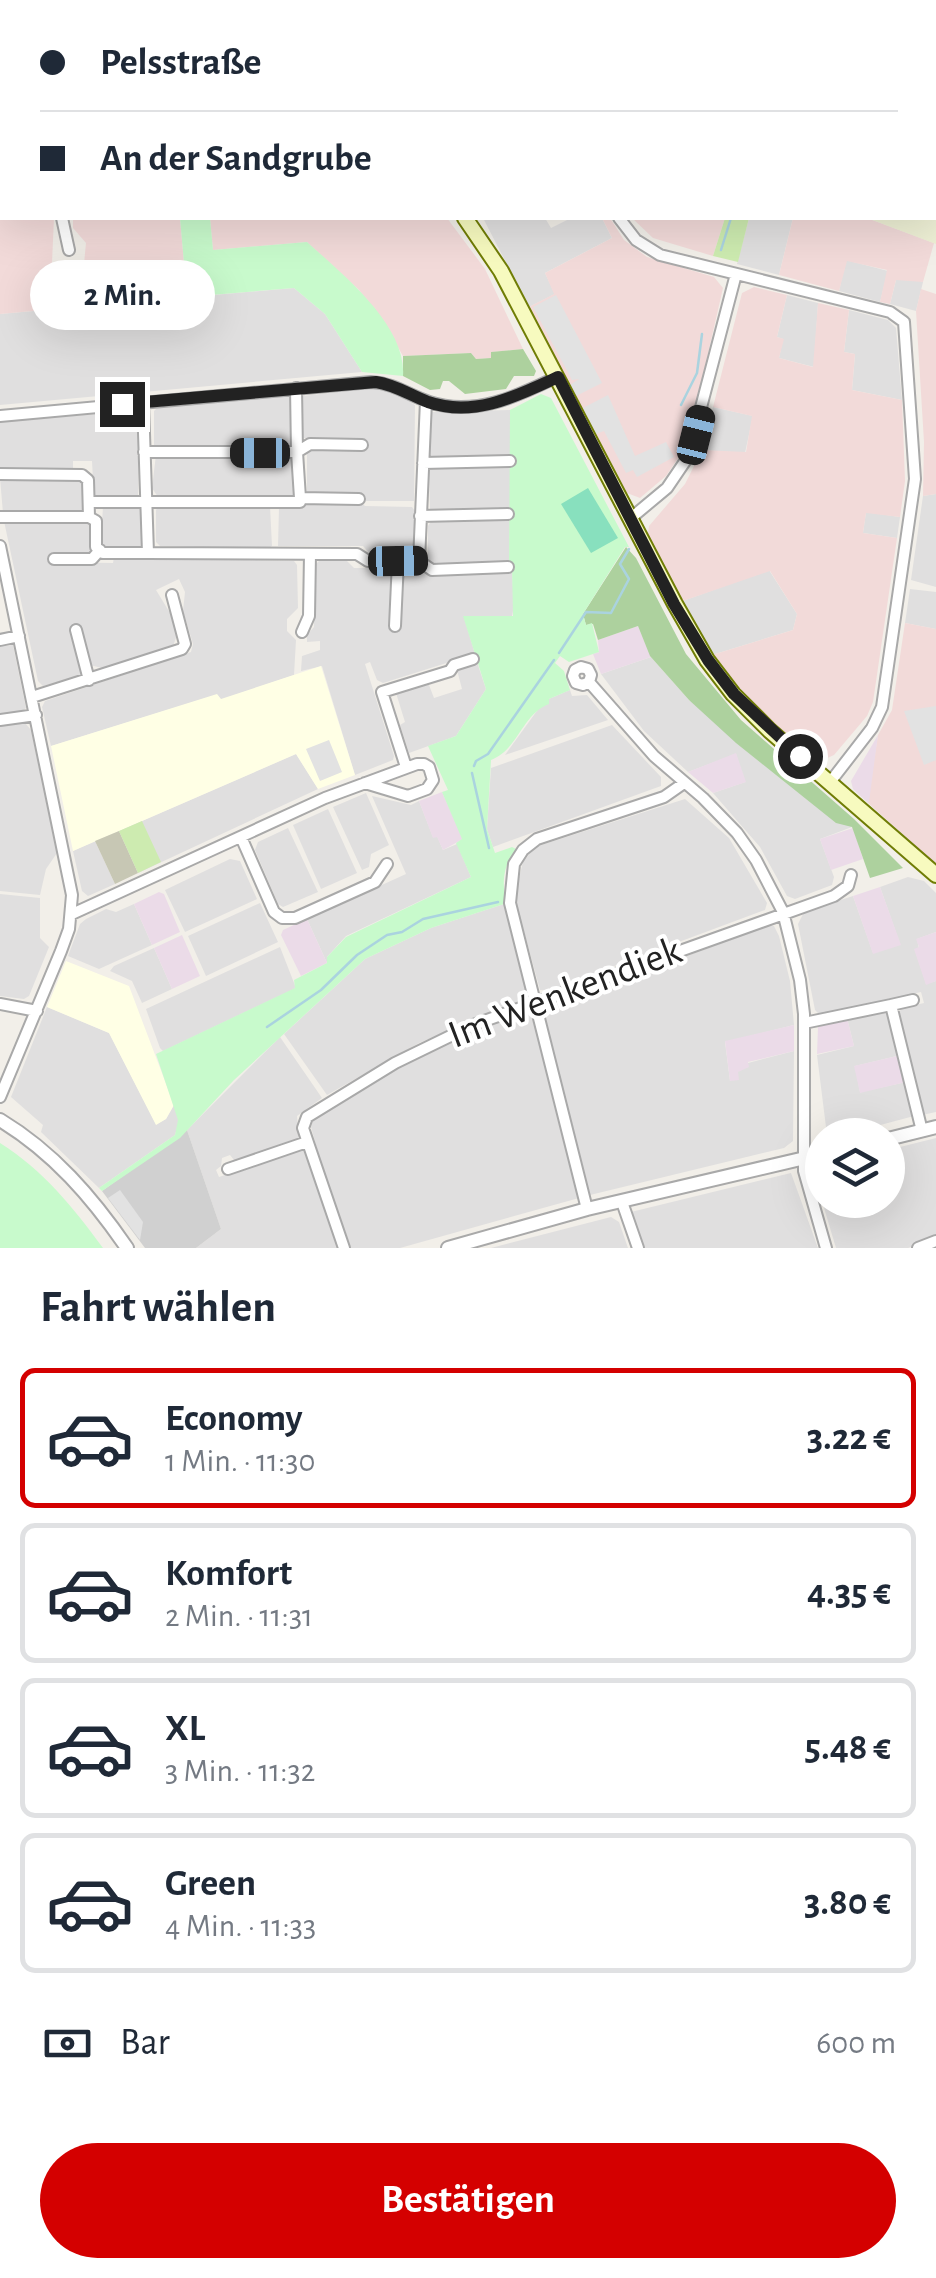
<!DOCTYPE html>
<html lang="de">
<meta charset="utf-8">
<style>
body{margin:0;font-family:"Alegreya Sans",sans-serif;background:#f6f6f7;color:#1f2937;height:100vh;display:flex;flex-direction:column;font-size:38px;white-space:nowrap}
*{box-sizing:border-box;margin:0}
p{font-size:32px;color:#747a83}
.icon{flex:none;width:55px;height:55px;fill:none;stroke:currentColor;stroke-width:2;stroke-linecap:round;stroke-linejoin:round}
.map{position:relative;height:1248px;overflow:hidden}
.sheet{display:flex;flex-direction:column;background:#fff;flex:1}
.sheet>*{flex:none}
.hud{position:absolute;left:0px;top:0px;width:938px;height:220px;box-shadow:0 10px 40px #0002;display:grid;align-content:center;height:220px;padding:0 40px;background:#fff}
.controls{position:absolute;left:805px;top:1118px;display:grid;gap:20px}
.controls a{display:grid;place-items:center;width:100px;height:100px;border-radius:50%;background:#fff;box-shadow:0 10px 40px #0002;font-size:50px}
.end{position:absolute;width:45px;height:45px;margin:-22px;border:12px solid #222;background:#fff;box-shadow:0 0 0 5px #fff}
.from{border-radius:50%}
.bubble{position:absolute;height:70px;border-radius:35px;background:#fff;box-shadow:0 10px 40px #0002;font-size:32px;font-weight:700;line-height:70px;text-align:center}
.car{position:absolute;width:30px;height:60px;margin:-30px -15px;border-radius:12px;box-shadow:0 0 8px 2px #0007;background:linear-gradient(#222 24%,#8ab4d8 0 40%,#222 0 76%,#8ab4d8 0 86%,#222 0)}
.hud b{display:flex;align-items:center;gap:35px;height:95px;font-size:38px}
.hud b+b{border-top:2px solid #e0e1e3}
.hud i{width:25px;height:25px;background:#1f2937}
ul{padding:0;list-style:none}
li{display:flex;align-items:center;gap:30px;height:140px;margin:0 20px 15px;padding:0 20px;border:5px solid #e0e1e3;border-radius:15px}
li div{flex:1}
li b{display:block;font-size:38px}
li em{font-style:normal;font-weight:700}
li.on{border-color:#d40000}
li>.icon{width:90px;height:90px;stroke-width:1.5}
h2{padding:0 40px;font-size:45px;line-height:120px}
.pay{display:flex;align-items:center;gap:25px;height:110px;padding:0 40px;font-size:38px}
.pay p{margin-inline-start:auto}
.button{display:flex;gap:20px;margin-top:auto;padding:20px 40px}
.button a{flex:1;height:115px;border-radius:60px;background:#d40000;color:#fff;font-size:40px;font-weight:700;line-height:115px;text-align:center}
.map>svg:first-child{display:block}
.residential{fill:#e0dfdf}
.commercial{fill:#f2dad9}
.industrial{fill:#ebdbe8}
.education{fill:#ffffe5}
.religious{fill:#d0d0d0}
.construction{fill:#c7c7b4}
.farmland{fill:#eef0d5}
.grass{fill:#cdebb0}
.forest{fill:#add19e}
.park{fill:#c8facc}
.pitch{fill:#88e0be}
.parking{fill:#e2e2e2}
.lines{fill:none;stroke-linecap:round;stroke-linejoin:round}
.stream{stroke:#aad3df;stroke-width:2.5}
.minor-casing{stroke:#a9a9a9;stroke-width:14}
.tertiary-casing{stroke:#a9a9a9;stroke-width:16}
.secondary-casing{stroke:#707d05;stroke-width:18}
.minor{stroke:#fff;stroke-width:10}
.tertiary{stroke:#fff;stroke-width:12}
.secondary{stroke:#f7fabf;stroke-width:14}
.route{stroke:#222;stroke-width:12}
.labels{text-anchor:middle;dominant-baseline:central;stroke-width:8;stroke-linejoin:round;paint-order:stroke}
.street-label{font-size:40px;fill:#222;stroke:#fff}
</style>
<div class="map">
<svg width="936" height="1248" viewBox="0 0 936 1248">
<rect width="100%" height="100%" fill="#f2efe9"/>
<path class="residential" d="M483,218H545L551,228L571,218H602L612,238L545,273L555,294L529,307Z
M749,218H793L779,275L737,264Z
M846,260L888,271L880,302L839,291Z
M913,279L923,282L916,311L890,304L896,280Z
M294,288L325,314L362,372L0,405V314Z
M787,295L818,303L814,367L779,358L783,339L777,337Z
M849,310L888,320L896,328L902,400L852,390L855,354L844,352Z
M372,388L398,394L415,405L414,501H366L358,493L307,492V450L364,441L302,438L303,396Z
M288,396L294,400L293,444L290,447L156,448L154,445V411L157,408Z
M713,407L753,416L745,453L702,450Z
M510,410V458L428,457L430,412Z
M132,411L140,417L138,497L94,499L92,461H73V470H0V422Z
M156,455L294,456L296,495L158,497L152,488Z
M510,463V512L430,509L429,471L432,467Z
M0,478H81L85,485V513H3Z
M936,494V587L911,580L923,496Z
M308,501L360,502L365,506L412,507L415,511L414,549L411,554L404,555L370,554L363,546H278L279,508L305,506Z
M103,506H141L144,510L142,548H104L101,543Z
M159,506H270L272,546L266,549L160,546L156,542V510Z
M866,512L900,517L897,538L863,533Z
M487,516L510,517L509,566L433,565L428,562V526L432,520H482Z
M4,521L90,522L92,554L52,562L113,563L114,557L294,561L297,565L298,608L287,619V631L296,640L294,675L221,700L216,695L51,746L42,707L45,701L191,652L193,644L183,611L185,592L179,579L156,590L170,613L177,635L173,646L102,668L90,665L81,675L43,686L38,681Z
M346,560L354,568H390L402,572L405,568L423,569L428,573L482,574L487,570H512L514,605L512,616L464,617L475,654L383,683L377,680L370,662L365,664L394,756L393,760L355,775L322,666L301,671L302,656L320,650V641L307,642V635L314,627L315,565L321,559Z
M769,570L797,614L793,630L712,655L680,602Z
M910,589L936,592V629L905,623Z
M13,645L26,708L21,712L0,715V646Z
M651,657L689,700L852,827L820,839L834,877L832,885L795,899L787,896L760,847L713,793L745,782L736,754L688,772L644,731L601,674Z
M477,662L486,689L456,736L409,753L400,725L405,722L396,693L425,683L429,685L434,698L462,689L457,670Z
M570,690L572,696L587,695L608,720L505,755L539,708L549,699Z
M25,723L31,730L57,853L46,869L40,895L0,891V726Z
M612,725L661,777V786L493,847L487,829L491,768Z
M296,754L318,789L138,873L119,831Z
M366,793L389,845L371,854L369,867L362,870L333,807Z
M372,796L411,805L419,801L433,837L437,836L443,850L457,844L471,877L346,936L327,957V963L307,919L406,874Z
M685,799L729,838L767,903L765,910L550,990H540L517,906V886L523,862L535,847Z
M328,809L357,873L321,889L293,825Z
M288,828L318,892L283,907L278,904L255,850L258,842Z
M95,841L115,884L88,896L82,891L73,851Z
M230,859L240,861L257,899L185,932L165,890Z
M908,877L924,881L936,893V932L917,939L926,984L936,981V1112L922,1115L898,1014L902,1008L924,1003L921,992L820,1015L815,1010L798,924L804,912L853,896L873,953L900,944L880,887Z
M0,894L40,898V938L49,947L29,996L24,999L0,996Z
M260,903L278,942L206,976L188,936Z
M507,903L529,993L526,999L419,1043L327,1095L284,1034L365,959L431,928Z
M134,904L152,945L99,969L68,956L80,924L86,919L106,909L116,912Z
M768,926H774L779,936L790,981L794,1025L725,1042L730,1081L740,1069L748,1067V1063L794,1051L793,1141L784,1148L590,1195L541,1010Z
M280,947L296,988L163,1051L160,1048L146,1009Z
M154,948L172,989L142,1003L132,981L110,971L114,966Z
M47,1007L109,1033L156,1124L166,1119L174,1105L179,1121L175,1135L99,1188L41,1132L43,1125L11,1097Z
M526,1011L531,1016L544,1055L579,1198L400,1248H351L320,1160L311,1127L313,1120L413,1059Z
M884,1012L887,1014L897,1056L855,1066L860,1092L906,1082L914,1116L843,1135H827L817,1055L854,1046L847,1018L851,1020Z
M280,1037L322,1098L297,1116L299,1140L240,1161L234,1160L230,1155L222,1158L221,1166L216,1170L219,1177L303,1149L339,1248H196L221,1229L187,1130Z
M936,1138V1238L908,1248H836L819,1191V1172L822,1166V1200H888V1150Z
M791,1173L818,1248H644L631,1212Z
M611,1217L619,1222L628,1248H491Z"/>
<path class="commercial" d="M442,0H789L433,2Z
M0,110L2,218H54L52,263L84,264L86,243L73,228V218H180L187,297L0,314Z
M210,218H447L485,269L523,349L492,352V358L476,359L471,353L403,356L384,323L359,290L307,242L213,250Z
M602,218H610L624,240L647,257L714,277L723,288L687,445L666,476L640,498L627,493L529,307L554,294L545,273L612,238Z
M632,218H725L713,256L653,238Z
M793,218H867L934,243L923,282L896,280L890,304L880,302L887,270L847,261L839,291L779,275Z
M754,287L787,295L777,337L784,339L779,358L813,367L818,303L849,310L844,352L855,354L852,390L902,400L905,481L900,517L866,513L863,533L897,538L873,702L867,716L834,755L823,760L812,756L756,709L712,655L793,630L797,614L770,571L680,602L648,534L649,526L685,484L702,450L746,452L752,416L713,407L742,293Z
M921,289L936,294V494L923,496L924,442L916,311Z
M905,623L936,629V864L867,802L878,735L892,710Z"/>
<path class="industrial" d="M638,626L651,657L601,674L593,654L599,652L598,640Z
M878,735L869,802H867L853,789L851,781Z
M736,753L746,782L713,793L688,772Z
M442,792L463,839L443,850L437,837L433,838L419,801Z
M853,828L863,859L831,870L820,839Z
M880,887L901,945L873,954L853,896Z
M159,892L164,894L180,932L152,945L134,904Z
M307,919L327,963L301,976L281,935L283,930Z
M936,932V981L926,985L914,949L919,947L916,939Z
M182,935L200,976L172,989L154,948Z
M847,1018L854,1046L817,1054L818,1027Z
M794,1025V1051L748,1062L749,1067L738,1072L739,1080L730,1081L725,1041Z
M897,1056L906,1082L860,1093L854,1066Z"/>
<path class="education" d="M321,666L355,775L318,789L296,754L73,851L51,746L217,694L221,699Z
M66,961L129,986L174,1105L166,1119L156,1125L109,1033L47,1007Z"/>
<path class="religious" d="M187,1130L221,1229L196,1248H145L102,1191Z"/>
<path class="construction" d="M119,831L138,873L115,884L95,841Z"/>
<path class="farmland" d="M790,0H936V244L867,218H935V2H790Z"/>
<path class="grass" d="M725,218H749L738,262L713,256Z
M142,821L161,862L138,873L119,831Z"/>
<path class="forest" d="M523,349L536,371L534,376H514L506,389L465,394L449,381H443L440,389L430,390L403,376V356L471,353L476,359L491,358V352Z
M626,547L636,558L686,654L741,720L854,819L903,868L870,878L852,827L836,823L736,743L689,700L650,656L638,626L598,640L593,624L586,625L583,614Z"/>
<path class="park" d="M180,218H210L213,250L307,242C341,273 407,325 403,376L362,372L325,314L294,288L187,297Z
M541,394L551,398L629,547H625L583,614L586,625L592,623L599,652L569,662L560,656L555,663L564,671L570,690L549,699V704C522,714 518,750 491,760L487,829L495,853L512,847L516,849C503,866 501,883 507,903L431,928L365,959L234,1080L180,1138L102,1191L99,1188L175,1135L178,1120L156,1054L295,988L294,980L327,963V957L346,937L471,877L456,843L462,839L442,792L448,790L428,746L456,736L486,689L463,616H513L512,567L509,566L510,410Z
M0,1143C44,1171 72,1206 103,1248H0Z"/>
<path class="pitch" d="M588,488L618,538L591,553L561,504Z"/>
<path class="parking" d="M556,295L602,383L576,396L570,385L579,379L572,380L533,307Z
M608,395L635,456L666,442L674,457L637,477L633,470L626,473L604,431L596,434L583,408Z
M936,706V760L924,765L904,711Z
M329,740L342,772L320,781L306,749Z
M120,1190L143,1222L140,1240L108,1198Z"/>
<g class="lines">
<path class="stream" d="M792,2L793,0
M721,250L731,218
M681,405L697,373L702,334
M559,653L586,612L611,613L629,579L620,564L629,549
M474,766L476,761L488,754L554,660
M472,773L489,848
M267,1027L321,990L357,955L387,935L402,932L423,919L498,902"/>
<defs>
<path id="minor" d="M343,0L344,2
M74,2V0
M408,2L416,0
M62,218L69,250
M619,218L636,240L660,255L890,312L904,322L915,479L882,707L872,728L831,781
M143,403L148,553L357,554L368,561H419L426,401
M0,416L371,382C394,383 408,395 429,402C475,417 518,396 557,377
M144,452H297L296,388
M423,463L510,461
M0,474L82,475L88,480L89,517H0
M359,499L300,498L297,452L310,444L362,445
M89,502H300V498
M420,516L508,514
M89,517L96,521V547L103,553H148
M631,518L667,488L688,457L736,274
M0,546L72,895L69,929L61,951L0,1097
M54,559H92L100,550
M419,561L432,570L508,567
M395,626L398,561
M76,630L89,680
M302,632L309,616L310,554
M0,640L19,636
M589,682L591,675L588,669L581,667L575,670L573,676L576,683L583,685L589,682L654,756L703,798L737,833L756,860L783,912L800,980L804,1014V1171L826,1248
M32,697L182,649L185,644L172,595
M0,720L36,715
M406,767L382,692L450,671L454,665L473,659
M241,837L274,912L282,918H295L375,882L387,864
M72,914L325,798L417,764H424L429,767L433,780L427,789L408,796L365,783
M0,1004L37,1011
M891,1005L913,1000
M804,1023L891,1005L922,1131
M228,1169L307,1142
M622,1202L638,1248
M587,1209L510,903L514,864L523,850L537,839L664,797L684,783
M344,1248L303,1128L307,1117L395,1063L473,1025L834,896L848,886L851,875
M918,1248L936,1241"/>
<path id="tertiary" d="M0,1120C53,1152 92,1197 127,1248
M888,1139L936,1127
M448,1248L587,1209L822,1154"/>
<path id="secondary" d="M0,98H2
M465,218L501,271L675,604L707,660L733,694L770,731L936,875"/>
</defs>
<use href="#minor" class="minor-casing"/>
<use href="#tertiary" class="tertiary-casing"/>
<use href="#secondary" class="secondary-casing"/>
<use href="#minor" class="minor"/>
<use href="#tertiary" class="tertiary"/>
<use href="#secondary" class="secondary"/>
</g>
<g class="lines">
<path class="route" d="M122,404L376,382C396,385 410,395 428,402C474,418 517,396 558,377L674,604L708,660L734,694L800,756"/>
</g>
<g class="labels">
<g class="street-label">
<text transform="translate(565 993) rotate(-21)">Im Wenkendiek</text>
</g>
</g>
</svg>
<div class="controls">
<a><svg class="icon" aria-label="layers" viewBox="0 0 24 24"><path d="M12 4l9 5-9 5-9-5zM3 14l9 5 9-5"/></svg></a>
</div>
<i class="end from" style="left:800px;top:756px"></i>
<i class="end" style="left:122px;top:404px"></i>
<div class="bubble" style="left:30px;top:260px;width:185px">2 Min.</div>
<i class="car" style="left:696px;top:435px;rotate:14deg"></i>
<i class="car" style="left:260px;top:453px;rotate:270deg"></i>
<i class="car" style="left:398px;top:561px;rotate:89deg"></i>
<div class="hud">
<b><i class="from"></i>Pelsstraße</b>
<b><i></i>An der Sandgrube</b>
</div>
</div>
<section class="sheet">
<h2>Fahrt wählen</h2>
<ul>
<li class="on"><svg class="icon" aria-label="car" viewBox="0 0 24 24"><path d="M5 17H2v-5l4-1 3-4h7l3 4 3 1v5h-3M9 17h6M6 11h13"/><circle cx="7" cy="17" r="2"/><circle cx="17" cy="17" r="2"/></svg><div><b>Economy</b><p>1 Min. · 11:30</p></div><em>3.22 €</em></li>
<li><svg class="icon" aria-label="car" viewBox="0 0 24 24"><path d="M5 17H2v-5l4-1 3-4h7l3 4 3 1v5h-3M9 17h6M6 11h13"/><circle cx="7" cy="17" r="2"/><circle cx="17" cy="17" r="2"/></svg><div><b>Komfort</b><p>2 Min. · 11:31</p></div><em>4.35 €</em></li>
<li><svg class="icon" aria-label="car" viewBox="0 0 24 24"><path d="M5 17H2v-5l4-1 3-4h7l3 4 3 1v5h-3M9 17h6M6 11h13"/><circle cx="7" cy="17" r="2"/><circle cx="17" cy="17" r="2"/></svg><div><b>XL</b><p>3 Min. · 11:32</p></div><em>5.48 €</em></li>
<li><svg class="icon" aria-label="car" viewBox="0 0 24 24"><path d="M5 17H2v-5l4-1 3-4h7l3 4 3 1v5h-3M9 17h6M6 11h13"/><circle cx="7" cy="17" r="2"/><circle cx="17" cy="17" r="2"/></svg><div><b>Green</b><p>4 Min. · 11:33</p></div><em>3.80 €</em></li>
</ul>
<div class="pay"><svg class="icon" aria-label="cash" viewBox="0 0 24 24"><path d="M3 7h18v10H3z"/><circle cx="12" cy="12" r="2"/></svg>Bar<p>600 m</p></div>
<div class="button"><a>Bestätigen</a></div>
</section>
